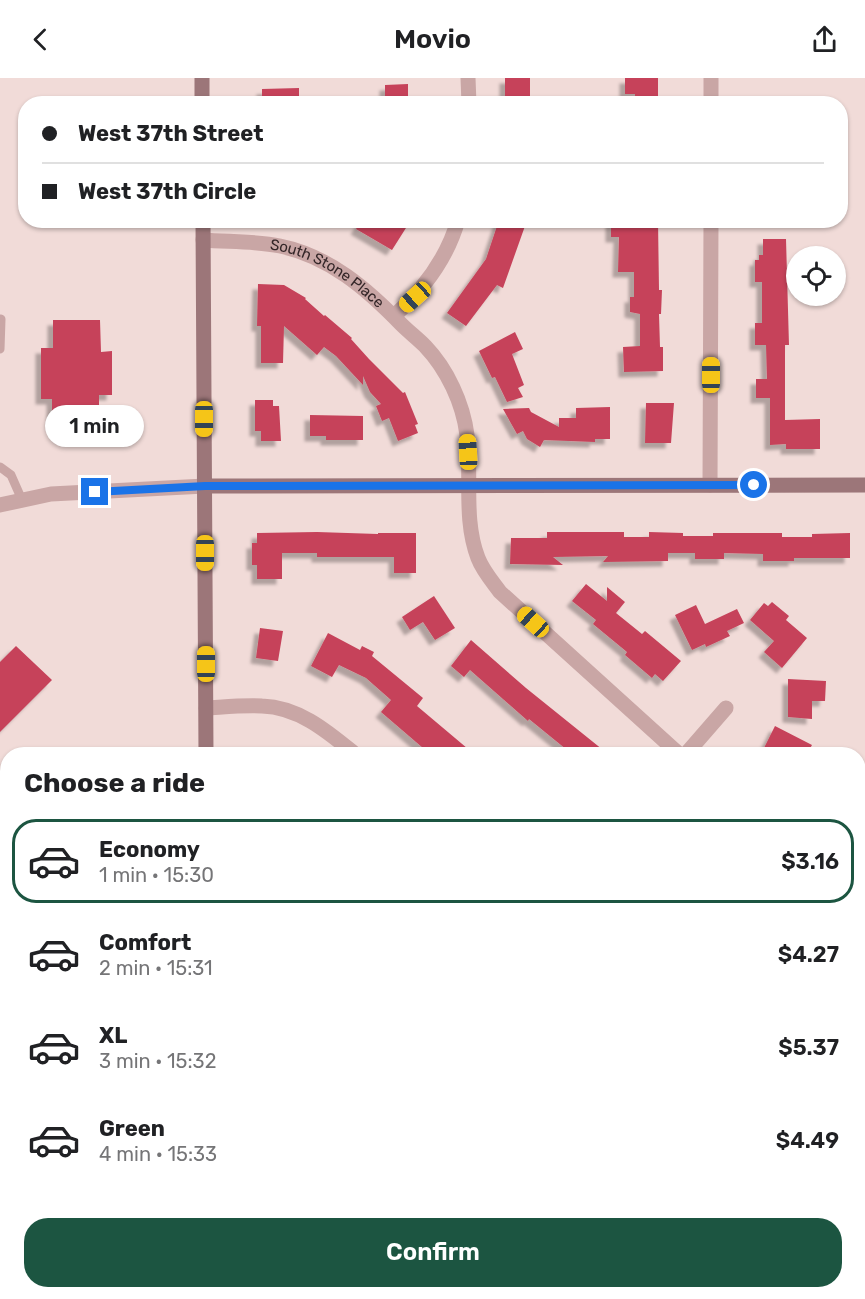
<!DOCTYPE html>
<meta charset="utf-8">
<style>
body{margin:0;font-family:Rubik,sans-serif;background:#f6f6f6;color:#202124;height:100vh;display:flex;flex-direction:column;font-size:22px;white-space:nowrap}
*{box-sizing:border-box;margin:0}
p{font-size:20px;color:#757577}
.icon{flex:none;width:33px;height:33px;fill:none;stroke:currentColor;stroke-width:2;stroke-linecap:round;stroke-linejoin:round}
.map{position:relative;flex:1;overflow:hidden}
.side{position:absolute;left:0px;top:669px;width:866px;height:552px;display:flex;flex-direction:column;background:#fff;border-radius:24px 24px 0 0;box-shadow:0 2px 4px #0004}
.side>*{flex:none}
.guide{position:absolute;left:18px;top:18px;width:830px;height:132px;border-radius:24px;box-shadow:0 2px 4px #0004;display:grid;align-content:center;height:132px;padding:0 24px;background:#fff}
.tools{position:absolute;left:786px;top:168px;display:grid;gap:12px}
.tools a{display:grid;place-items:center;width:60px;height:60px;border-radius:50%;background:#fff;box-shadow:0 2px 4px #0004;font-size:30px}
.end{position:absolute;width:27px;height:27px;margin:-14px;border:8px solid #1a73e8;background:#fff;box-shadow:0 0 0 3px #fff}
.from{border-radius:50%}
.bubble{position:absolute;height:42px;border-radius:21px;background:#fff;box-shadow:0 2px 4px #0004;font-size:20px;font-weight:600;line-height:42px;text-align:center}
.car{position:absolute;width:18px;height:36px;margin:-18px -9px;border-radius:8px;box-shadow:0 0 4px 2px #0007;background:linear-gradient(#f5c518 24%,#345 0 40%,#f5c518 0 76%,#345 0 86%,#f5c518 0)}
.guide b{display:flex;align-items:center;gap:21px;height:57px;font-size:22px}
.guide b+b{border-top:2px solid #e0e0e0}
.guide i{width:15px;height:15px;background:#202124}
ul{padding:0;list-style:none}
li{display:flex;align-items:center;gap:18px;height:84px;margin:0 12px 9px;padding:0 12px;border:3px solid transparent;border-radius:24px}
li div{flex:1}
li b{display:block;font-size:22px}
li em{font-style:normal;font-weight:600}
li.current{border-color:#1c5541}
li>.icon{width:54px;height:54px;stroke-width:1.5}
h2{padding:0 24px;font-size:27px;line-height:72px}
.action{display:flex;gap:12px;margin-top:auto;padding:12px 24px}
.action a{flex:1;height:69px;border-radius:24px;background:#1c5541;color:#fff;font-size:24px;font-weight:600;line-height:69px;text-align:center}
header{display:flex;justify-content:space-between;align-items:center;height:78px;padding:0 24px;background:#fff;font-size:27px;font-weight:600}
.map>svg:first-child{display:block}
.green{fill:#c0bc99}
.building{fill:#c6425a;filter:url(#shadow)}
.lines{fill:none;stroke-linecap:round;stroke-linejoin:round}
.lane{stroke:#c9a6a5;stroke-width:9}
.street{stroke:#c9a6a5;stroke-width:15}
.secondary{stroke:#9c7679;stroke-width:15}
.route{stroke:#1a73e8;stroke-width:8}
.labels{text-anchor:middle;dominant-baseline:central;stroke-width:6;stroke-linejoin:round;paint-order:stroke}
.street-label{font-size:15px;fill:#342628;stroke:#f9e7e5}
</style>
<header><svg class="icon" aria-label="back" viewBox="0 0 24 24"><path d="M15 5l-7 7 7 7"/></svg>Movio<svg class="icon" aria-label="share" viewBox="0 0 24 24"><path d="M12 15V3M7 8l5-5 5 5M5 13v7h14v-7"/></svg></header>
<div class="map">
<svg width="865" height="1221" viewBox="0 0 865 1221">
<defs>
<filter id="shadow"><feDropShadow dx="-5.5" dy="5.5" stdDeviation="1.5" flood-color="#0004"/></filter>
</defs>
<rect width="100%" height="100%" fill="#f1dbd8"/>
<path class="green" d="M0,1126L7,1130V1157L0,1153Z
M0,1171L7,1175L8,1214H49L44,1221H0Z
M80,1214H118L115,1219L106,1215L108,1221H84Z"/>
<path class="building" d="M505,0H530V26H505Z
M625,0H658V25H635V16H625Z
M408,6V26H385V7Z
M299,10V26H262V11Z
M362,142H411L392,172L356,151Z
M499,142H509L525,148L503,210L497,207L466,248L447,235L486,181Z
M611,142H658L659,212H662L661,236H659L660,269H663V293L624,294L623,269L640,268V236L630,234V219H634V194H618L619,159H611Z
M763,161H786L789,267H785V342L820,341V371H786V366L770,367V320H756V301H767L766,267H755V245H762V204H755V182H759V177H763Z
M258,206L284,207L306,220L305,221L324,238L325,237L352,260L351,261L369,281L403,315L405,314L418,346L415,347L418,355L398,363L389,340L382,343L376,328L381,326L370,314L363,298V307L336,278L324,269L317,277L284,248L283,285H261V248H257Z
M53,242H100L101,274L112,273V317H99V346H52V321H41V270H53Z
M515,254L523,271L512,276L524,307L518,310L523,319L507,324L495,299L492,300L479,273Z
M255,322H273V328H279L281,363H261V353H255Z
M646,325H674L671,365H645Z
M610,329V361H595V364L544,362L540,369L527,361L523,353L517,356L503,331L529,330L531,334L559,349V340H576V330Z
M310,337L363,338V362H326V358H310Z
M317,454L378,456V455H416V495H394V479H317V475H282V501H257V487H252V465H257V455Z
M547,454H624V459H649V454L683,455V458H713V455H782V459H812V456L850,455V480H794V483H763V476L724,475V481H695V475H668V483L603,484L608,478L553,479L563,487L510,486L511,460H547Z
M586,506L607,523V509L625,524L616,535L642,556L645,553L681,583L663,603L655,596L652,600L625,577L627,574L593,546L596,542L572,523Z
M434,518L455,550L435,562L423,544L410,552L402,539Z
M772,524L789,538L786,542L807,560L782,590L764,574L774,563L750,542L764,525L768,528Z
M696,527L705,546L737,531L744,545L727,553L730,558L706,569L705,566L692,572L675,537Z
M260,550L283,553L278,583L256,580Z
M328,555L360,572L362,568L374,574L372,578L423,620L417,628L474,676H430L381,634L391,622L366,600L339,587L332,599L311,588Z
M471,562L526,610L608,676H572L529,641L528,643L470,592L464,599L451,588Z
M16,568L52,602L0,654V584Z
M788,601L826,603L825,623H812V641L788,639Z
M775,648L812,667L807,676H761Z"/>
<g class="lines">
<path class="lane" d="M0,271L1,241
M0,389L11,397L22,422
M0,880L8,884
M0,1042L8,1046
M364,1216L424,1217
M325,1221L326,1214
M424,1221V1217H470"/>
<g class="street">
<path d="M468,0L469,26"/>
<path d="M711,26V0"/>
<path id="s1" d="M203,162C228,164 256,163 280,168C329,178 367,211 401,246C409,254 417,260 425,268C447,291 463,325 467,357C472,398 463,441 478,480C483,493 492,503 500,514L679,676"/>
<path d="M394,238C423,212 447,181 458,142"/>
<path d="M710,407L711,142"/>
<path d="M0,427L51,416L205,408"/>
<path d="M206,630C224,629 243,627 262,628C299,629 328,654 355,676"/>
<path d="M686,676L726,630"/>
<path d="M858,908L865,907"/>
<path d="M470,1214V1221"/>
<path d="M716,1221V1214"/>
</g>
<path class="secondary" d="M202,0V26
M203,142L206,676
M205,408L865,407
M213,1214V1221"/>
</g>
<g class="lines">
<path class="route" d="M95,414L205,408L754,407"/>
</g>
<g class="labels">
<g class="street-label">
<text stroke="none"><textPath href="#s1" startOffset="132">South Stone Place</textPath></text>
</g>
</g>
</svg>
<div class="tools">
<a><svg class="icon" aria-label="locate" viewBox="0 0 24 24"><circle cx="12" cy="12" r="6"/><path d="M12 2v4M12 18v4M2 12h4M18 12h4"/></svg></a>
</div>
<i class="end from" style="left:754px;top:407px"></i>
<i class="end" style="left:95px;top:414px"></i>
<div class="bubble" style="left:45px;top:327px;width:99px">1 min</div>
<i class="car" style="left:415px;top:219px;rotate:228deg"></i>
<i class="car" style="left:711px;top:297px;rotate:0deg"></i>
<i class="car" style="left:204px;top:341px;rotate:180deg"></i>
<i class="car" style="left:468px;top:374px;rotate:357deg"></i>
<i class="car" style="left:205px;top:475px;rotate:180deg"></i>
<i class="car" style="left:533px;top:544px;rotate:312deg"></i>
<i class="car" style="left:206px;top:586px;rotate:0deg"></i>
<div class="guide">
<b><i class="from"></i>West 37th Street</b>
<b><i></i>West 37th Circle</b>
</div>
<section class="side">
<h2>Choose a ride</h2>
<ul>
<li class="current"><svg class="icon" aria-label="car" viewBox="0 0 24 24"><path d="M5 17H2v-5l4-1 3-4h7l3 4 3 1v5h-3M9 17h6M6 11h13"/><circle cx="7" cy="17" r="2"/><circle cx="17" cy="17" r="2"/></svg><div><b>Economy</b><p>1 min · 15:30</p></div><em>$3.16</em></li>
<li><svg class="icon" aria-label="car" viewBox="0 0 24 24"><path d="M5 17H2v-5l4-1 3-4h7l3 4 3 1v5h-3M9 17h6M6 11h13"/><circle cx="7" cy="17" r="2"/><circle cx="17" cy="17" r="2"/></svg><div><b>Comfort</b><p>2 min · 15:31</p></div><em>$4.27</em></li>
<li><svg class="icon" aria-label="car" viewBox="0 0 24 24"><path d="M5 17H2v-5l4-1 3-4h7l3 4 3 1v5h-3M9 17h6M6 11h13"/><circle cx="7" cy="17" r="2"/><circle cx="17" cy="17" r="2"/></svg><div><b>XL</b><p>3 min · 15:32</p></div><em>$5.37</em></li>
<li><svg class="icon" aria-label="car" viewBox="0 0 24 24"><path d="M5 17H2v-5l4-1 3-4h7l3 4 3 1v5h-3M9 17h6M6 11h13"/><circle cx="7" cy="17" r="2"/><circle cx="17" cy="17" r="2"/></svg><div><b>Green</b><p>4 min · 15:33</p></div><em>$4.49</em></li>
</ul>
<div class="action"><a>Confirm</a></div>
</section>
</div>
